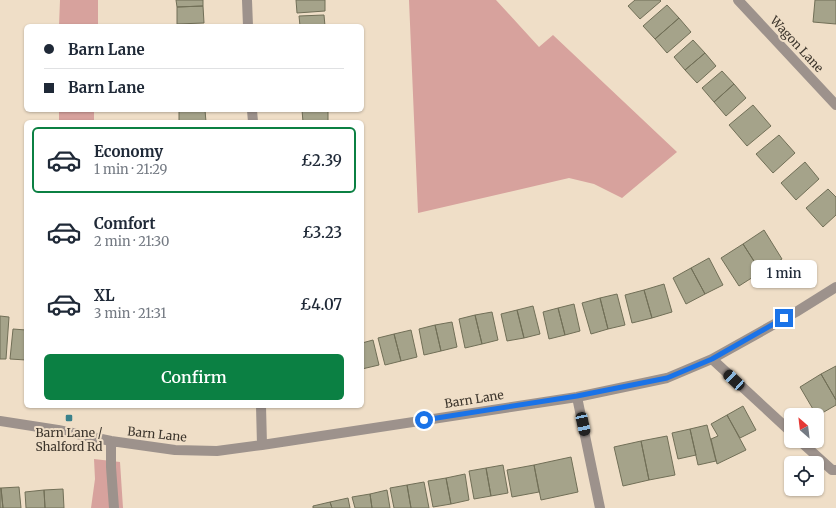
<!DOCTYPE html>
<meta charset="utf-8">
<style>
body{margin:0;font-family:Merriweather,serif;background:#f6f6f7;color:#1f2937;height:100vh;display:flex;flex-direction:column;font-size:15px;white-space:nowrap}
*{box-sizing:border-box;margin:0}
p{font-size:13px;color:#747a83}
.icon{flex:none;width:22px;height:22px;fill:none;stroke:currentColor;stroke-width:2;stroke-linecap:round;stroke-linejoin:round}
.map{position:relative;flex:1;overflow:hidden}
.side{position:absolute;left:24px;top:120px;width:340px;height:288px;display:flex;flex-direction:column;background:#fff;border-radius:6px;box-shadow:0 1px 3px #0004}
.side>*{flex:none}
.banner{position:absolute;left:24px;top:24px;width:340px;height:88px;border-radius:6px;box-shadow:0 1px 3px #0004;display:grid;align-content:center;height:88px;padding:0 20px;background:#fff}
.needle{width:26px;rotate:332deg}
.fabs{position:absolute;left:784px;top:408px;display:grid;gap:8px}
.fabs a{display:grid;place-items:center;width:40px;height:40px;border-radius:6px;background:#fff;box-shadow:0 1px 3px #0004;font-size:20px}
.end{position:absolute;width:18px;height:18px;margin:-9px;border:5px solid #1a73e8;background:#fff;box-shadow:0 0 0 2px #fff}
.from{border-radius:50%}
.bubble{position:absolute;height:28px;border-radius:6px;background:#fff;box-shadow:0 1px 3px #0004;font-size:13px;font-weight:600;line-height:28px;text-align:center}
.car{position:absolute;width:12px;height:24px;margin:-12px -6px;border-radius:5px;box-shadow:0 0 3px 1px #0007;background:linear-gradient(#222 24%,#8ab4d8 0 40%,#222 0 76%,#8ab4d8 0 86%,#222 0)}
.banner b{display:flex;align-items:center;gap:14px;height:38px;font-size:15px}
.banner b+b{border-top:1px solid #e0e1e3}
.banner i{width:10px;height:10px;background:#1f2937}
ul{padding:7px 0 0;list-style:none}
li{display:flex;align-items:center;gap:12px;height:66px;margin:0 8px 6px;padding:0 12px;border:2px solid transparent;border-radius:6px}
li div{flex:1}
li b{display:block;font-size:15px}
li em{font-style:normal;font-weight:600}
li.on{border-color:#0b8043}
li>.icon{width:36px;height:36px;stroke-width:1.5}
.primary-button{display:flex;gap:8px;margin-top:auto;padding:8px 20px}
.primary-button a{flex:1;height:46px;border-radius:6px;background:#0b8043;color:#fff;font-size:16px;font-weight:600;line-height:46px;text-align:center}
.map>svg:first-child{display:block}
.green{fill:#d7a29d}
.building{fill:#a5a38a;stroke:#716f57}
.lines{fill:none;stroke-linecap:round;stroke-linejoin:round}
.minor{stroke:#9d928c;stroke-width:10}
.route{stroke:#1a73e8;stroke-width:5}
.poi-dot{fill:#3a818b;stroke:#efdec7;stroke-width:1.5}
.labels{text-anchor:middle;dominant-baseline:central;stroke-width:4;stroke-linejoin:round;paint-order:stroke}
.street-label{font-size:12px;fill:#3c352c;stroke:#efdec7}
.poi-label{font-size:12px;fill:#3c352c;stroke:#efdec7}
</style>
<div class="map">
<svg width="836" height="508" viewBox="0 0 836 508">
<rect width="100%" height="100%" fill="#efdec7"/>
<path class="green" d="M60,0H98V26H59Z
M409,0H496L539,47L553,35L677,152L622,198L594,184L569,178L418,213Z
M59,110H94V122H59Z
M94,459L120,462L123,508H91L95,479Z"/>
<path class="building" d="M176,0H203V6L177,7Z
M296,0H325V11L297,13Z
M635,0H660L661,1L640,19L628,6Z
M815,0H836V24L813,22Z
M667,5L679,18L655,39L643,26Z
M203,6L204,23L177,24V7Z
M324,15L325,26H300L299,16Z
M679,18L691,32L667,53L655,39Z
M693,40L705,53L685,70L674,57Z
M705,53L716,66L697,83L685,70Z
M722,71L734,84L714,102L702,88Z
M734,84L746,98L726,116L714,102Z
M753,105L771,126L747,146L729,125Z
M179,110H205L206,122H179Z
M302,110H328V122H303Z
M779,135L795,153L773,173L756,154Z
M805,162L819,179L796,200L781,183Z
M828,189L836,197V215L823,227L806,208Z
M764,230L782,259L761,272L743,244Z
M743,244L761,272L739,286L721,258Z
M709,258L723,285L705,294L691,268Z
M691,268L705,294L686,304L673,278Z
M664,284L672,312L652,318L644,290Z
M644,290L652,318L632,323L625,295Z
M617,294L625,325L608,329L600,298Z
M600,298L608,329L591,334L582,303Z
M574,304L580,331L565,335L558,308Z
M533,306L540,334L524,338L517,310Z
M558,308L565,335L549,339L543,312Z
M517,310L524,338L507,341L501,314Z
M492,312L498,340L482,344L475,315Z
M475,315L482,344L465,348L459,319Z
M0,316L9,317L6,359H0Z
M452,322L457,347L441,351L435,325Z
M435,325L441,351L424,355L419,329Z
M13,329L26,330V360L10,359Z
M411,330L417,357L401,361L394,334Z
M394,334L401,361L385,365L378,338Z
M373,340L379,365L362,369V343Z
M836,366V400L821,374Z
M821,374L836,400V405L817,416L800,387Z
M743,406L756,430L740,438L727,415Z
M727,415L746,450L717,464L711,439L718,436L711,424Z
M707,425L716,461L698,465L690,429Z
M690,429L696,455L678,459L672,433Z
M667,436L675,475L649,480L641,441Z
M641,441L649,480L623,486L614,447Z
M571,457L578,492L541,500L534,465Z
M503,465L508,493L491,496L486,468Z
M534,465L539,492L512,497L507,470Z
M486,468L491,496L474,499L469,471Z
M465,474L469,500L451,504L446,478Z
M446,478L451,504L433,507L428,481Z
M424,482L429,508H411L407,485Z
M407,485L411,508H394L390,488Z
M19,487L21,508H3L1,488Z
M0,488H1L3,508H0Z
M63,489L64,508H45L44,490Z
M44,490L45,508H26L25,492Z
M387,490L390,508H372L370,494Z
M370,494L372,508H355L352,497Z
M348,498L350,508H332L330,502Z
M330,502L332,508H313V506Z"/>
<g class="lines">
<path class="minor" d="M247,0L248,26
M738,0L836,105
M252,110L253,122
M712,359L791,432
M577,397L600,508
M261,406L262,445
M0,421L58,430L111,441L175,450L217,451L262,445L577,397L667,378L712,359L796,312L836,287
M111,441V467L114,508
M800,441L832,470H836"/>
</g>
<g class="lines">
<path class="route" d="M424,420L577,396L667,378L712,359L784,318"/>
</g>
<rect class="poi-dot" x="65" y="414" width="8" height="8" rx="2"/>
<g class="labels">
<g class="street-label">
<text transform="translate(797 44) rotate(47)">Wagon Lane</text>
<text transform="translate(474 399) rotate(-9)">Barn Lane</text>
<text transform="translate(157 434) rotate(6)">Barn Lane</text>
</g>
<g class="poi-label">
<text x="69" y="432">Barn Lane /<tspan x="69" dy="14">Shalford Rd</tspan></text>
</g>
</g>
</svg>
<div class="fabs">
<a><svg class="needle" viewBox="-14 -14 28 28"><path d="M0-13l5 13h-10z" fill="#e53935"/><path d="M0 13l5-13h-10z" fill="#747a83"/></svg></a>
<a><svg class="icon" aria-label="locate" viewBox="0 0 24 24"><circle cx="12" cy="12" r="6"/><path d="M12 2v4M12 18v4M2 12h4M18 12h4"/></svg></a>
</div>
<i class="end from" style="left:424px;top:420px"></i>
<i class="end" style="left:784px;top:318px"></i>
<div class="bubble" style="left:751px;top:260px;width:66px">1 min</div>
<i class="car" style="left:734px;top:380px;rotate:313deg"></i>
<i class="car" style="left:583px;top:424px;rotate:168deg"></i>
<div class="banner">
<b><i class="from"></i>Barn Lane</b>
<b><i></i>Barn Lane</b>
</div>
<section class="side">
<ul>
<li class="on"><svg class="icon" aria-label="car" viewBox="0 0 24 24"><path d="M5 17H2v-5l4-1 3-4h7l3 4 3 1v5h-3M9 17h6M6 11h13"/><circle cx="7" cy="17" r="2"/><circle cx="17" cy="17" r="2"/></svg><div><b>Economy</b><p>1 min · 21:29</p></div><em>£2.39</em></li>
<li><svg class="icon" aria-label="car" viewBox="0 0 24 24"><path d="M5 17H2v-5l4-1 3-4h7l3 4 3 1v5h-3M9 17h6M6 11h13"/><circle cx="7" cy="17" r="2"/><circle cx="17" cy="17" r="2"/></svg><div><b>Comfort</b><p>2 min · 21:30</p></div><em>£3.23</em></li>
<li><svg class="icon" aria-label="car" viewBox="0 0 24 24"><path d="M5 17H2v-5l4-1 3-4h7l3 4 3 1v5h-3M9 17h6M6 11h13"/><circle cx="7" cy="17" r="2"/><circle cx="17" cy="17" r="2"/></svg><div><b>XL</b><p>3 min · 21:31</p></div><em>£4.07</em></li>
</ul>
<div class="primary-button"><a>Confirm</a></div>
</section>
</div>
